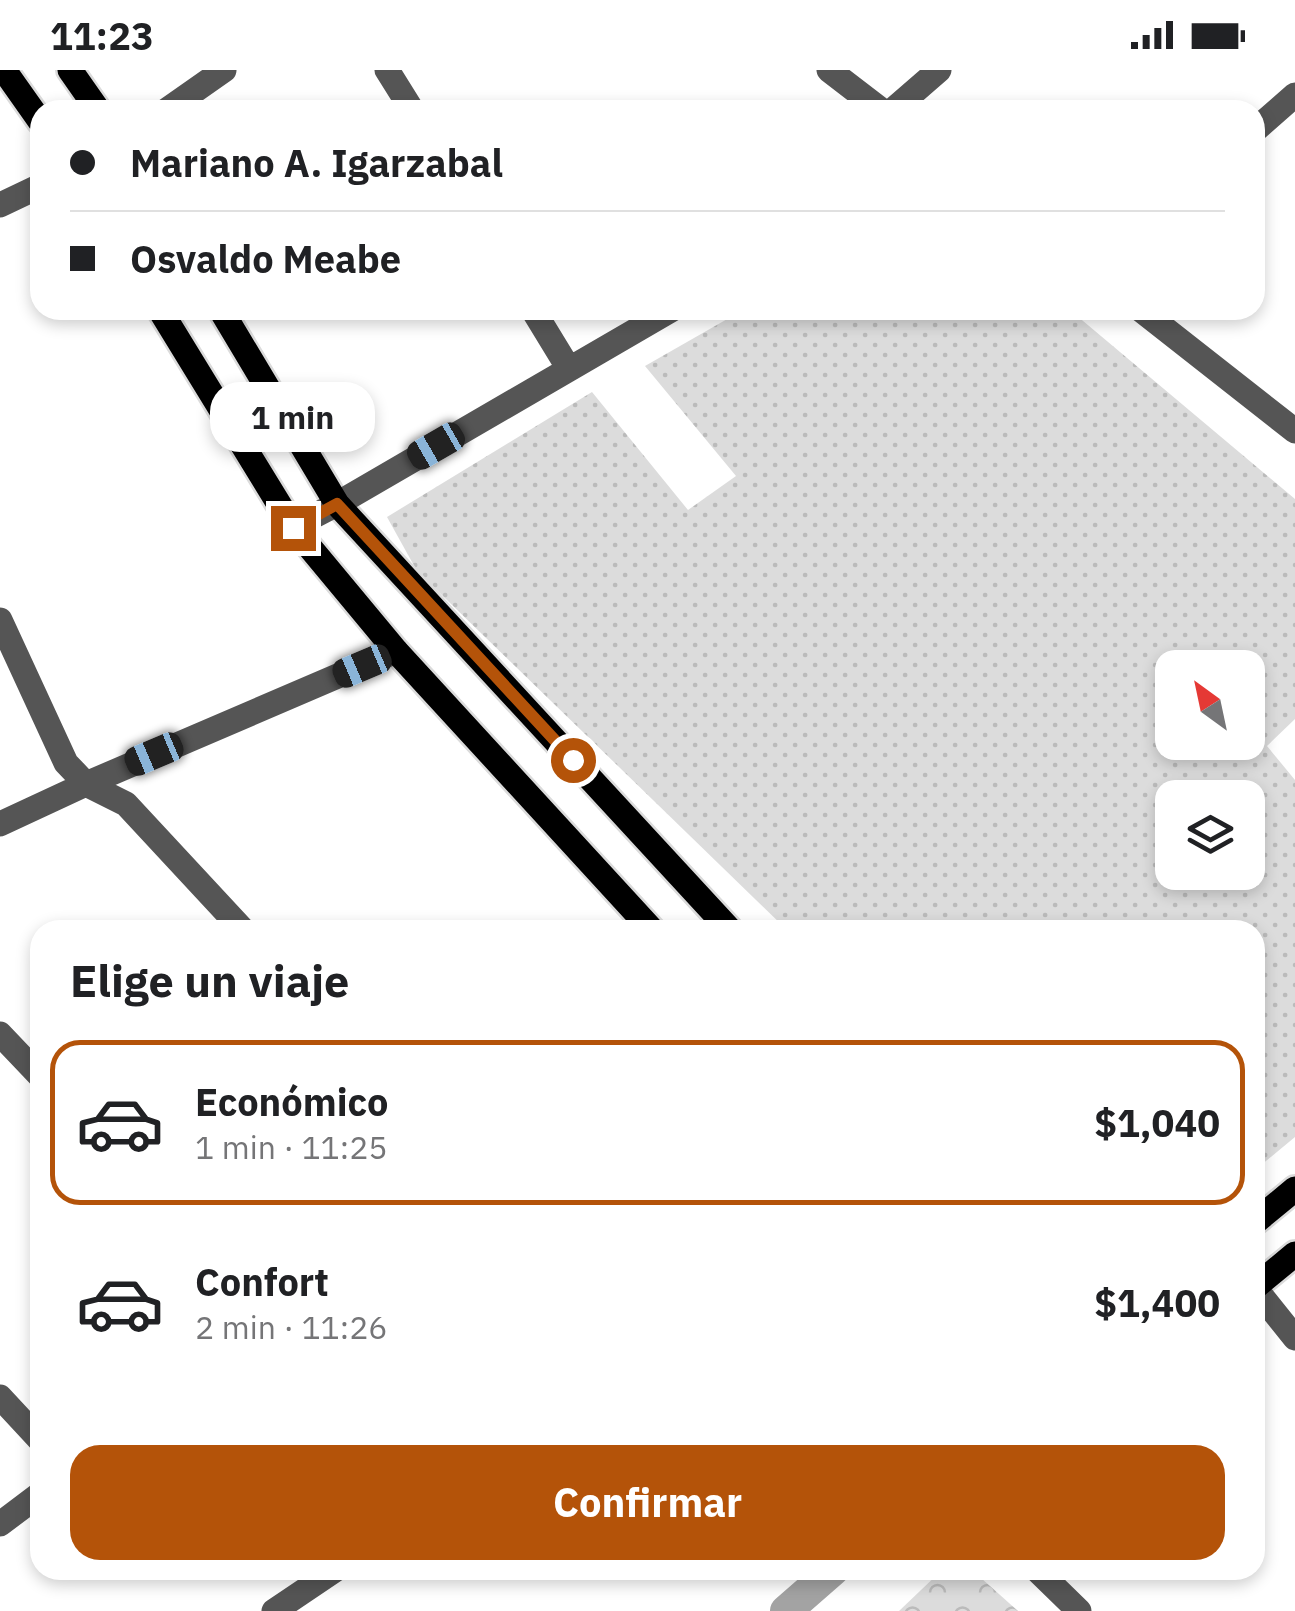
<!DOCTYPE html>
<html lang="es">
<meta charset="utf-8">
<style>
body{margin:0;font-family:"IBM Plex Sans",sans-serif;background:#f6f6f6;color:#202124;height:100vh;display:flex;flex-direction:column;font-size:38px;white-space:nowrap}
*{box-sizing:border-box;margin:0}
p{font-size:32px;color:#757577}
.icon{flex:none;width:55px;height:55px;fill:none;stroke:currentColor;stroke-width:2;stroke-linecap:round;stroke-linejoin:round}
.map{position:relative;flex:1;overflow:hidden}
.drawer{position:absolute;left:30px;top:850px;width:1235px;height:660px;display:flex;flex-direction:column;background:#fff;border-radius:30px;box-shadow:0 5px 15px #0003}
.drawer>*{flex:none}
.hud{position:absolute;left:30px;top:30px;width:1235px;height:220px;border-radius:30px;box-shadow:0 5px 15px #0003;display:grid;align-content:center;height:220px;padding:0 40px;background:#fff}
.needle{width:65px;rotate:327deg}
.controls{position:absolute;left:1155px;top:580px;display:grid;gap:20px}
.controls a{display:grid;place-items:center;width:110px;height:110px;border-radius:20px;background:#fff;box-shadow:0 5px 15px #0003;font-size:50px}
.end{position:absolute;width:45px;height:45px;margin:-22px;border:12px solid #b45309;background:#fff;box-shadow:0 0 0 5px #fff}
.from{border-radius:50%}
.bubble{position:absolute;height:70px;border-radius:30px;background:#fff;box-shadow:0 5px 15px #0003;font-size:32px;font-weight:700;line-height:70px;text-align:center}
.car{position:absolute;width:30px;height:60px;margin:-30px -15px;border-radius:12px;box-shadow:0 0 8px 2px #0007;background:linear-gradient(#222 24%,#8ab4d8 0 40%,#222 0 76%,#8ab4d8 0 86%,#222 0)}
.hud b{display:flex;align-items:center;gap:35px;height:95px;font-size:38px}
.hud b+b{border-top:2px solid #e0e0e0}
.hud i{width:25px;height:25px;background:#202124}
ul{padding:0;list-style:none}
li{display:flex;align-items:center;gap:30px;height:165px;margin:0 20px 15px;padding:0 20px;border:5px solid transparent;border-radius:30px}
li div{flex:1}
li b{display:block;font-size:38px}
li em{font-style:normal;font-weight:700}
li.selected{border-color:#b45309}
li>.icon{width:90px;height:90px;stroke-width:1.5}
h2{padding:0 40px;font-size:45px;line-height:120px}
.cta{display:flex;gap:20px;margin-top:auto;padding:20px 40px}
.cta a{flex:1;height:115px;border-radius:30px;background:#b45309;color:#fff;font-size:40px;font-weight:700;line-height:115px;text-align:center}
.status{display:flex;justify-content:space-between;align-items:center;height:70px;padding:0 50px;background:#fff;direction:ltr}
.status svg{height:28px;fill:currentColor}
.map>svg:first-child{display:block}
.grass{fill:url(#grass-dots);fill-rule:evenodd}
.forest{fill:url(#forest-crowns)}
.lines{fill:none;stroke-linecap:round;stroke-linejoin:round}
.canal{stroke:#a3a3a3;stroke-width:32}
.major-casing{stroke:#dbdbdb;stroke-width:30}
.minor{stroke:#555;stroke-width:25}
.major{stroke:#000;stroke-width:25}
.route{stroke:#b45309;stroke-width:12}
</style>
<div class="status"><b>11:23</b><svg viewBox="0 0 49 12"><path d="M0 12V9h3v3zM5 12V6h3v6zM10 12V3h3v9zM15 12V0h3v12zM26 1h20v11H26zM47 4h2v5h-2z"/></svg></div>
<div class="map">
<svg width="1295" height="1541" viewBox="0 0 1295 1541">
<defs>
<pattern id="grass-dots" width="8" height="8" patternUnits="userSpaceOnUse" patternTransform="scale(2.5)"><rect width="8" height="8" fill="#dcdcdc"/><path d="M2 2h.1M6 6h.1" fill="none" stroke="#bbb" stroke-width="1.8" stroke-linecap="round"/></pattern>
<pattern id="forest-crowns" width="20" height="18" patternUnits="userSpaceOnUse" patternTransform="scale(2.5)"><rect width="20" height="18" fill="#dcdcdc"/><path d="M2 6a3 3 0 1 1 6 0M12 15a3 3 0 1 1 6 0" fill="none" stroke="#bbb"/></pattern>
</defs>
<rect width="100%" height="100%" fill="#fff"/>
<path class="grass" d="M743,240H1070L1295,429V649L1267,676L1295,710V1067L1255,1100V860H787L417,501L387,447L592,322L688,440L736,406L645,296ZM1172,598H1248V672H1172ZM1172,728H1248V802H1172Z"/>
<path class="forest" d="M942,1500H972L1018,1541H899Z"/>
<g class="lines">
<path class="canal" d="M786,1541L833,1500"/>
<defs>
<path id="major" d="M4,0L40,51
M70,0L98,40
M160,240L293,457L396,581L652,860
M221,240L337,434L730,860
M1255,1152L1295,1119
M1255,1217L1295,1184"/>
</defs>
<use href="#major" class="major-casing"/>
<path class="minor" d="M387,0L412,40
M829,0L881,40
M167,40L224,0
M893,40L939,0
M1255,60L1295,25
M0,135L40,116
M533,240L569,299
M1141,240L1295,361
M293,457L337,434L671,240
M0,550L66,693L86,714L126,734L243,860
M0,754L86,714L396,581
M0,964L40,1006
M1255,1218L1295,1268
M0,1327L40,1370
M0,1454L40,1424
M1037,1500L1079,1541
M274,1541L335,1500"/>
<use href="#major" class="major"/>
</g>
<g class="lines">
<path class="route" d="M293,458L337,434L573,690"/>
</g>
</svg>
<div class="controls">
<a><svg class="needle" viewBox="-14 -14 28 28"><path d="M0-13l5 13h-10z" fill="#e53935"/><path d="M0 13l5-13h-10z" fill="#757577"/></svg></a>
<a><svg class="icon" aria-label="layers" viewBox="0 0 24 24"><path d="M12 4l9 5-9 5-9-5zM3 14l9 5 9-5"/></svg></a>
</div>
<i class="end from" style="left:573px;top:690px"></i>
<i class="end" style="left:293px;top:458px"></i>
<div class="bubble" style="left:210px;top:312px;width:165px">1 min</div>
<i class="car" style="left:436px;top:376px;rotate:240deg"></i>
<i class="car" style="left:362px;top:596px;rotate:247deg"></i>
<i class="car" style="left:154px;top:684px;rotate:247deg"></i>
<div class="hud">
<b><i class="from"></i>Mariano A. Igarzabal</b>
<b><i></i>Osvaldo Meabe</b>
</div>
<section class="drawer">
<h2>Elige un viaje</h2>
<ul>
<li class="selected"><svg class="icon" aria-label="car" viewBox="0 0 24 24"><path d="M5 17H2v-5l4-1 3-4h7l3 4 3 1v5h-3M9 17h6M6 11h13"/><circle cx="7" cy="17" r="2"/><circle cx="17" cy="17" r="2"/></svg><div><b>Económico</b><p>1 min · 11:25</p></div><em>$1,040</em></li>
<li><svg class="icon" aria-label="car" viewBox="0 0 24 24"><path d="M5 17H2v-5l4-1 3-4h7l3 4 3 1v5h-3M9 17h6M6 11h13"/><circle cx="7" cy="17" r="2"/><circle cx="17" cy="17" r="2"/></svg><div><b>Confort</b><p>2 min · 11:26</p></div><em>$1,400</em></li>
</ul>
<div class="cta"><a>Confirmar</a></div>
</section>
</div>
